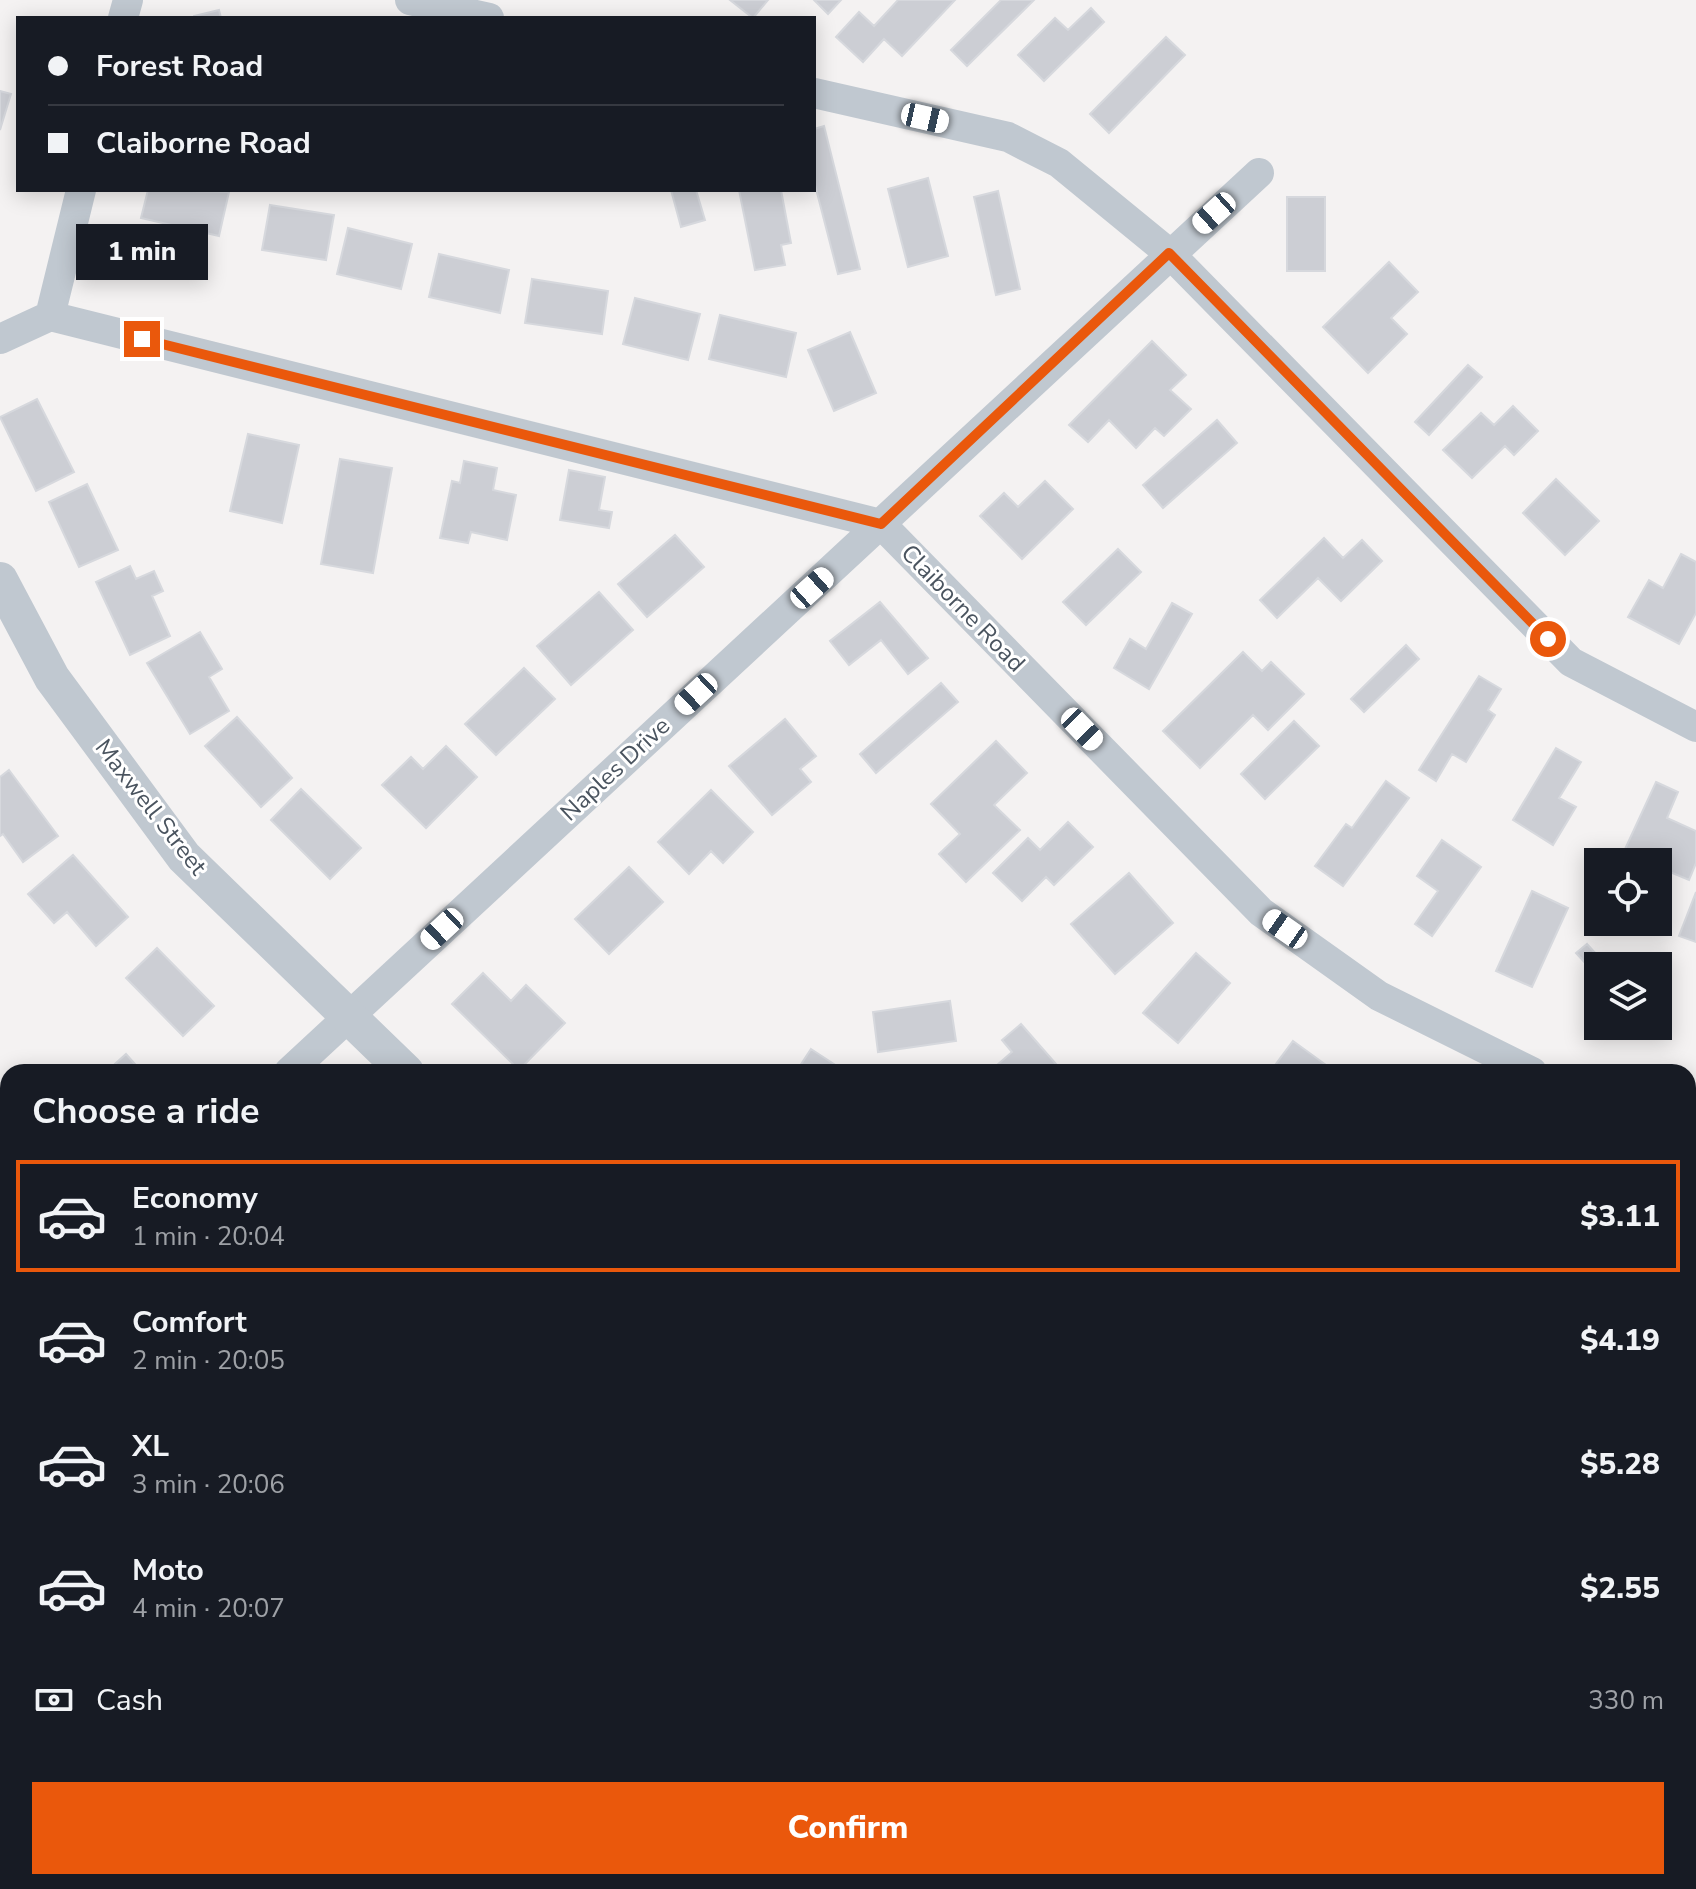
<!DOCTYPE html>
<meta charset="utf-8">
<style>
body{margin:0;font-family:"Nunito Sans",sans-serif;background:#242831;color:#f1f3f6;height:100vh;display:flex;flex-direction:column;font-size:30px;white-space:nowrap}
*{box-sizing:border-box;margin:0}
p{font-size:26px;color:#9ea1a6}
.icon{flex:none;width:44px;height:44px;fill:none;stroke:currentColor;stroke-width:2;stroke-linecap:round;stroke-linejoin:round}
.map{position:relative;flex:1;overflow:hidden}
.drawer{position:absolute;left:0px;top:1064px;width:1696px;height:826px;display:flex;flex-direction:column;background:#171b24;border-radius:24px 24px 0 0;box-shadow:0 4px 20px #0003}
.drawer>*{flex:none}
.guide{position:absolute;left:16px;top:16px;width:800px;height:176px;border-radius:0px;box-shadow:0 4px 20px #0003;display:grid;align-content:center;height:176px;padding:0 32px;background:#171b24}
.tools{position:absolute;left:1584px;top:848px;display:grid;gap:16px}
.tools a{display:grid;place-items:center;width:88px;height:88px;border-radius:0px;background:#171b24;box-shadow:0 4px 20px #0003;font-size:40px}
.end{position:absolute;width:36px;height:36px;margin:-18px;border:10px solid #ea580c;background:#fff;box-shadow:0 0 0 4px #fff}
.from{border-radius:50%}
.bubble{position:absolute;height:56px;border-radius:0px;background:#171b24;box-shadow:0 4px 20px #0003;font-size:26px;font-weight:800;line-height:56px;text-align:center}
.car{position:absolute;width:24px;height:48px;margin:-24px -12px;border-radius:10px;box-shadow:0 0 6px 2px #0007;background:linear-gradient(#fff 24%,#345 0 40%,#fff 0 76%,#345 0 86%,#fff 0)}
.guide b{display:flex;align-items:center;gap:28px;height:76px;font-size:30px}
.guide b+b{border-top:2px solid #363941}
.guide i{width:20px;height:20px;background:#f1f3f6}
ul{padding:0;list-style:none}
li{display:flex;align-items:center;gap:24px;height:112px;margin:0 16px 12px;padding:0 16px;border:4px solid transparent;border-radius:0px}
li div{flex:1}
li b{display:block;font-size:30px}
li em{font-style:normal;font-weight:800}
li.on{border-color:#ea580c}
li>.icon{width:72px;height:72px;stroke-width:1.5}
h2{padding:0 32px;font-size:36px;line-height:96px}
.pay{display:flex;align-items:center;gap:20px;height:88px;padding:0 32px;font-size:30px}
.pay p{margin-inline-start:auto}
.action{display:flex;gap:16px;margin-top:auto;padding:16px 32px}
.action a{flex:1;height:92px;border-radius:0px;background:#ea580c;color:#fff;font-size:32px;font-weight:800;line-height:92px;text-align:center}
.map>svg:first-child{display:block}
.building{fill:#ccced4;stroke:#d6d8dd;stroke-width:2}
.lines{fill:none;stroke-linecap:round;stroke-linejoin:round}
.minor{stroke:#c0c8d0;stroke-width:30}
.tertiary{stroke:#c0c8d0;stroke-width:36}
.route{stroke:#ea580c;stroke-width:10}
.labels{text-anchor:middle;dominant-baseline:central;stroke-width:6;stroke-linejoin:round;paint-order:stroke}
.street-label{font-size:24px;fill:#4a545f;stroke:#fff}
</style>
<div class="map">
<svg width="1696" height="1889" viewBox="0 0 1696 1889">
<rect width="100%" height="100%" fill="#f4f2f2"/>
<path class="building" d="M730,0H768L753,18Z
M814,0H841L828,14Z
M898,0H955L902,56L884,39L863,62L836,37L859,12L874,26Z
M1001,0H1034L967,66L951,50Z
M1091,8L1104,22L1044,81L1018,55L1055,18L1068,30Z
M219,10L221,18H194V16Z
M1166,37L1185,55L1109,133L1090,114Z
M0,91L11,94L0,130Z
M824,126L860,269L838,274L814,181V129Z
M928,178L948,256L908,267L888,189Z
M148,190L229,192L219,236L141,218Z
M671,190H696L705,220L681,227Z
M739,190H781L791,243L781,245L785,265L755,270Z
M998,191L1020,289L996,295L974,197Z
M1287,197H1325V271H1287Z
M270,205L334,215L326,260L262,250Z
M348,228L412,244L401,289L337,274Z
M439,254L509,270L500,313L429,297Z
M1389,262L1418,292L1391,318L1407,334L1368,373L1323,327Z
M532,279L608,291L602,334L525,323Z
M635,298L700,314L688,360L623,344Z
M720,315L796,333L786,377L709,359Z
M850,332L876,393L834,411L808,350Z
M1152,341L1186,375L1170,390L1191,409L1164,436L1155,428L1136,448L1109,420L1088,442L1069,425Z
M1468,365L1482,377L1429,435L1415,422Z
M37,399L74,472L36,491L0,417Z
M1513,406L1538,431L1514,455L1505,446L1472,478L1443,450L1481,413L1494,425Z
M1217,420L1237,443L1163,508L1143,485Z
M248,434L299,445L282,523L230,511Z
M340,459L392,468L373,573L321,564Z
M464,461L497,468L493,490L516,495L507,540L471,532L468,543L440,538L452,481L460,483Z
M569,470L605,477L599,510L612,512L609,528L560,520Z
M1556,479L1599,521L1565,555L1523,513Z
M1045,481L1073,509L1022,559L980,516L1004,493L1018,507Z
M87,484L118,550L79,567L49,502Z
M675,535L704,567L647,617L618,584Z
M1324,538L1343,558L1362,540L1382,561L1341,601L1318,578L1277,618L1260,600Z
M1118,549L1141,572L1086,625L1063,602Z
M1681,554L1696,562V613L1679,644L1628,617L1649,580L1663,588Z
M130,566L136,579L154,571L163,591L152,596L170,636L130,655L96,582Z
M599,592L633,630L571,685L537,646Z
M880,602L928,658L908,674L881,640L849,665L830,641Z
M1172,603L1192,614L1149,689L1114,668L1130,639L1146,649Z
M200,632L222,669L209,677L229,711L190,734L147,663Z
M1406,645L1419,659L1364,712L1351,699Z
M1243,652L1262,671L1271,662L1304,694L1268,730L1253,715L1200,768L1163,731Z
M524,668L555,699L496,755L465,724Z
M1479,676L1501,689L1488,710L1495,715L1466,762L1452,754L1436,781L1419,770Z
M941,683L958,702L876,773L860,754Z
M237,717L292,778L261,807L205,746Z
M785,719L816,756L800,769L811,782L772,815L729,766Z
M1294,721L1319,746L1265,799L1241,774Z
M996,741L1027,773L994,805L1020,830L966,882L939,854L960,834L931,804Z
M446,746L477,777L426,828L382,785L411,757L423,769Z
M1556,748L1581,762L1559,798L1576,807L1553,845L1513,820Z
M9,770L58,836L23,862L3,834L0,836V777Z
M1386,781L1409,798L1343,886L1315,866L1346,824L1352,828Z
M1656,782L1678,792L1667,818L1696,831V863L1689,880L1658,867V862H1619Z
M301,789L361,848L330,879L271,820Z
M711,790L753,832L723,863L711,851L689,874L658,842Z
M1068,822L1093,847L1054,885L1046,877L1022,901L993,873L1028,838L1040,850Z
M1442,840L1481,867L1432,936L1415,924L1438,891L1417,876Z
M73,855L128,917L96,946L67,912L54,923L28,894Z
M629,867L663,902L609,954L575,919Z
M1129,873L1173,923L1115,974L1071,924Z
M1532,891L1568,908L1532,987L1496,971Z
M1696,892V942L1679,936Z
M1587,944L1607,966H1598V977L1576,953Z
M157,948L214,1006L183,1036L126,978Z
M1196,953L1230,983L1178,1043L1143,1013Z
M483,973L511,1001L526,985L565,1023L519,1070L452,1004Z
M950,1001L956,1041L878,1052L873,1012Z
M1021,1024L1063,1072H989L1012,1052L1002,1040Z
M1293,1041L1333,1070L1331,1072H1270Z
M811,1049L846,1072H796Z
M126,1054L142,1072H106Z
M8,1144V1199L0,1190V1167L3,1165L0,1151Z
M1688,1400L1696,1403V1449L1688,1446Z
M1688,1602L1696,1605V1650L1688,1647Z
M2,1814L8,1827V1882H33L23,1889H0Z
M260,1882H308L310,1889H262Z
M508,1882H542L544,1889H492Z"/>
<g class="lines">
<path class="minor" d="M410,0L489,18
M123,18L128,0
M814,93L1008,137L1059,163L1169,253L1571,662L1696,727
M50,316L81,190
M0,339L50,316L881,524L1261,912L1379,996L1532,1072
M289,1072L1259,173
M1688,1150L1696,1154
M0,1352L8,1344
M1688,1525L1696,1529
M1688,1776L1696,1771
M406,1882L408,1889
M1500,1889L1511,1882"/>
<path class="tertiary" d="M0,580L52,678L184,857L406,1072
M1688,1819L1696,1832"/>
</g>
<g class="lines">
<path class="route" d="M142,339L881,524L1169,253L1548,639"/>
</g>
<g class="labels">
<g class="street-label">
<text transform="translate(963 608) rotate(46)">Claiborne Road</text>
<text transform="translate(615 769) rotate(-43)">Naples Drive</text>
<text transform="translate(151 807) rotate(52)">Maxwell Street</text>
</g>
</g>
</svg>
<div class="tools">
<a><svg class="icon" aria-label="locate" viewBox="0 0 24 24"><circle cx="12" cy="12" r="6"/><path d="M12 2v4M12 18v4M2 12h4M18 12h4"/></svg></a>
<a><svg class="icon" aria-label="layers" viewBox="0 0 24 24"><path d="M12 4l9 5-9 5-9-5zM3 14l9 5 9-5"/></svg></a>
</div>
<i class="end from" style="left:1548px;top:639px"></i>
<i class="end" style="left:142px;top:339px"></i>
<div class="bubble" style="left:76px;top:224px;width:132px">1 min</div>
<i class="car" style="left:925px;top:118px;rotate:103deg"></i>
<i class="car" style="left:1214px;top:213px;rotate:228deg"></i>
<i class="car" style="left:812px;top:588px;rotate:48deg"></i>
<i class="car" style="left:696px;top:694px;rotate:227deg"></i>
<i class="car" style="left:1082px;top:729px;rotate:136deg"></i>
<i class="car" style="left:442px;top:929px;rotate:227deg"></i>
<i class="car" style="left:1285px;top:929px;rotate:305deg"></i>
<div class="guide">
<b><i class="from"></i>Forest Road</b>
<b><i></i>Claiborne Road</b>
</div>
<section class="drawer">
<h2>Choose a ride</h2>
<ul>
<li class="on"><svg class="icon" aria-label="car" viewBox="0 0 24 24"><path d="M5 17H2v-5l4-1 3-4h7l3 4 3 1v5h-3M9 17h6M6 11h13"/><circle cx="7" cy="17" r="2"/><circle cx="17" cy="17" r="2"/></svg><div><b>Economy</b><p>1 min · 20:04</p></div><em>$3.11</em></li>
<li><svg class="icon" aria-label="car" viewBox="0 0 24 24"><path d="M5 17H2v-5l4-1 3-4h7l3 4 3 1v5h-3M9 17h6M6 11h13"/><circle cx="7" cy="17" r="2"/><circle cx="17" cy="17" r="2"/></svg><div><b>Comfort</b><p>2 min · 20:05</p></div><em>$4.19</em></li>
<li><svg class="icon" aria-label="car" viewBox="0 0 24 24"><path d="M5 17H2v-5l4-1 3-4h7l3 4 3 1v5h-3M9 17h6M6 11h13"/><circle cx="7" cy="17" r="2"/><circle cx="17" cy="17" r="2"/></svg><div><b>XL</b><p>3 min · 20:06</p></div><em>$5.28</em></li>
<li><svg class="icon" aria-label="car" viewBox="0 0 24 24"><path d="M5 17H2v-5l4-1 3-4h7l3 4 3 1v5h-3M9 17h6M6 11h13"/><circle cx="7" cy="17" r="2"/><circle cx="17" cy="17" r="2"/></svg><div><b>Moto</b><p>4 min · 20:07</p></div><em>$2.55</em></li>
</ul>
<div class="pay"><svg class="icon" aria-label="cash" viewBox="0 0 24 24"><path d="M3 7h18v10H3z"/><circle cx="12" cy="12" r="2"/></svg>Cash<p>330 m</p></div>
<div class="action"><a>Confirm</a></div>
</section>
</div>
